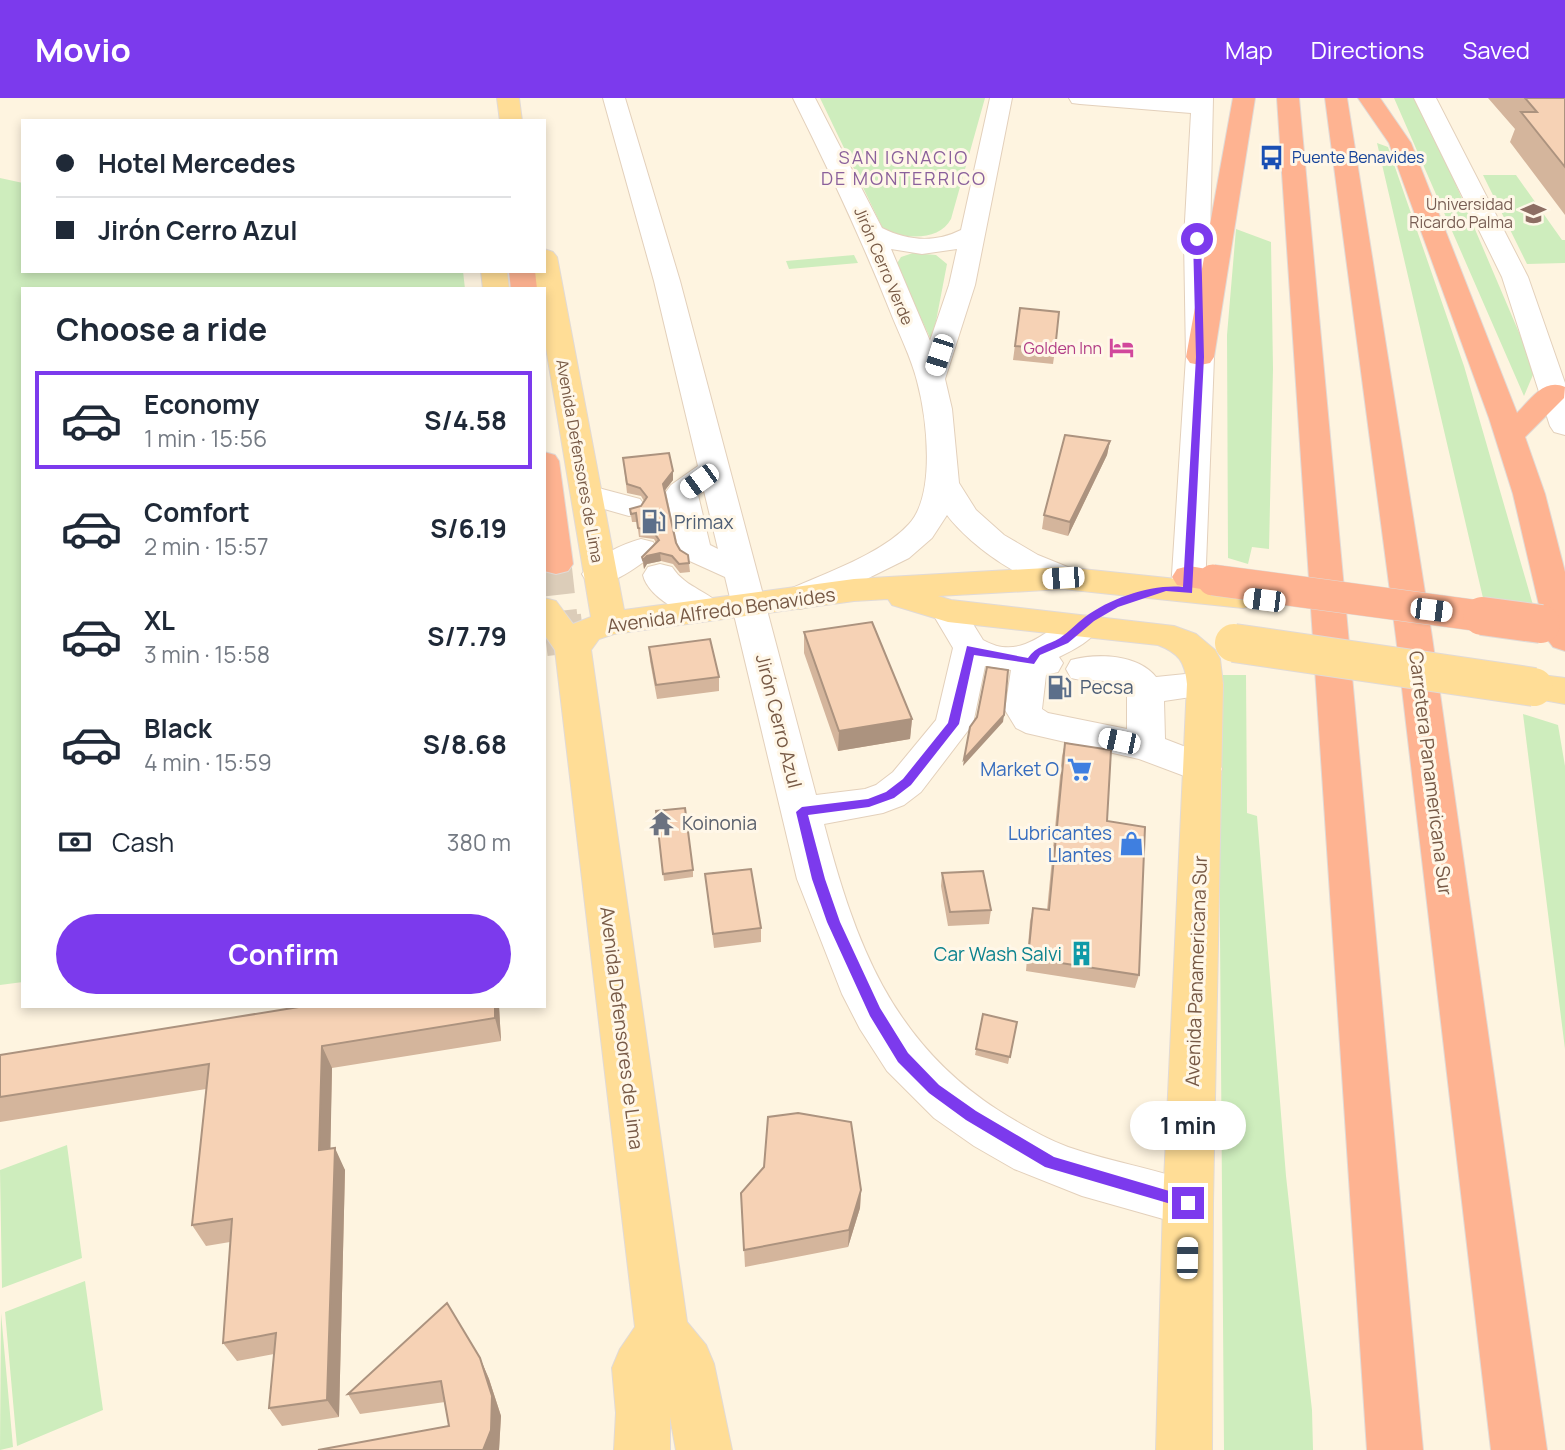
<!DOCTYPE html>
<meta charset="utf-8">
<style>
body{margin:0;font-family:Manrope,sans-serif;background:#f6f6f7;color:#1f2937;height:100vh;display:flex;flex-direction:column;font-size:26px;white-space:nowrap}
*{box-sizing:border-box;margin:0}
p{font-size:23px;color:#747a83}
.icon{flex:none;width:38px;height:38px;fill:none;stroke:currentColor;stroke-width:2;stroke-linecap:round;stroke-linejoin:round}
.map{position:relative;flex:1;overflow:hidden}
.details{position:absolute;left:21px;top:189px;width:525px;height:721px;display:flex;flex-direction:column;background:#fff;border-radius:0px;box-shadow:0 4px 10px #0003}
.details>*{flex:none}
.banner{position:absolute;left:21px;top:21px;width:525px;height:154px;border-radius:0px;box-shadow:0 4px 10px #0003;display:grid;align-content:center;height:154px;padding:0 35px;background:#fff}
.end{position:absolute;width:32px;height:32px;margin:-16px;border:9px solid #7c3aed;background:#fff;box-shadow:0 0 0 4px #fff}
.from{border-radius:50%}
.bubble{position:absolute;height:49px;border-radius:24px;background:#fff;box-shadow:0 4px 10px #0003;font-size:23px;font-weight:700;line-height:49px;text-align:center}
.car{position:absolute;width:21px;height:42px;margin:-21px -10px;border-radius:9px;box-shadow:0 0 5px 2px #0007;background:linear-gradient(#fff 24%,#345 0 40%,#fff 0 76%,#345 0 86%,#fff 0)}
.banner b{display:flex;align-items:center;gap:24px;height:66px;font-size:26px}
.banner b+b{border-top:2px solid #e0e1e3}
.banner i{width:18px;height:18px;background:#1f2937}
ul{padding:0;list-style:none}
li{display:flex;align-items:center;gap:21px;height:98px;margin:0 14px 10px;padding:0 21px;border:4px solid transparent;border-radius:0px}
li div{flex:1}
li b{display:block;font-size:26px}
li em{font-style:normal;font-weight:700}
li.active{border-color:#7c3aed}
li>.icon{width:63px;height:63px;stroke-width:1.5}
h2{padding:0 35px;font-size:32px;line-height:84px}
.pay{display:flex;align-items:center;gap:18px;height:77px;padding:0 35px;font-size:26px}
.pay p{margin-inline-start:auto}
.primary-button{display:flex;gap:14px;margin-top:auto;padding:14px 35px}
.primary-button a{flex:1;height:80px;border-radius:42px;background:#7c3aed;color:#fff;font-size:28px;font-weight:700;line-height:80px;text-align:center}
header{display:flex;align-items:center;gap:42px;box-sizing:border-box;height:98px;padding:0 35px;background:#7c3aed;color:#fff}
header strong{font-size:33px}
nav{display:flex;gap:38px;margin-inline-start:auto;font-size:24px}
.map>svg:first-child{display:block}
.green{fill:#ceedbd}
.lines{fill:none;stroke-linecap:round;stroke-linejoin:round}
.highway-tunnel-far1{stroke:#dccdb9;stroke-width:31;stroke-dasharray:31 16;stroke-linecap:butt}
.highway-tunnel{stroke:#dccdb9;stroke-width:38;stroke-dasharray:38 19;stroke-linecap:butt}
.minor-casing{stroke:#e3d0bb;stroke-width:2}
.major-casing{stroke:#e1dad6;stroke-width:2}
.highway-casing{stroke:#e1dad6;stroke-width:2}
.minor{fill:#fff;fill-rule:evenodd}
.major{fill:#ffdd96;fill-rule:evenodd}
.highway{fill:#feb391;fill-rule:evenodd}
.major-bridge-casing{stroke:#e1dad6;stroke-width:40;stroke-linecap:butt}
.highway-bridge-far1-casing{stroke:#e1dad6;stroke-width:32;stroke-linecap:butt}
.highway-bridge-casing{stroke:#e1dad6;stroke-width:40;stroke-linecap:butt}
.major-bridge{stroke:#ffdd96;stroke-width:38}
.highway-bridge-far1{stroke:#feb391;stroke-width:31}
.highway-bridge{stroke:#feb391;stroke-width:38}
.wall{fill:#d4b59c}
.shaded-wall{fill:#ac937f}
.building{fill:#f6d2b5;stroke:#ac937f;stroke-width:2}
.route{fill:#7c3aed}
.labels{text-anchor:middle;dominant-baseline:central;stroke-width:6;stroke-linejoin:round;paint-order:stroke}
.far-transit-label{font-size:16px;fill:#164399;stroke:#fff7e8;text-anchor:start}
.far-education-label{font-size:16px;fill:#785e54;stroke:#fff7e8;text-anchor:end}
.far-street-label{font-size:16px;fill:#775945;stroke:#fff7e8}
.far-hotel-label{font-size:16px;fill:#b23c85;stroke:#fff7e8;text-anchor:end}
.far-neighbourhood-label{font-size:18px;letter-spacing:2px;fill:#8a609b;stroke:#fff7e8}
.service-label{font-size:19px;fill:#4e5e75;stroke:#fff7e8;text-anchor:start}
.street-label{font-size:19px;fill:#775945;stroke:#fff7e8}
.shop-label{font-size:19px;fill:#366cbe;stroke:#fff7e8;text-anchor:end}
.worship-label{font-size:19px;fill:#5b616d;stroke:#fff7e8;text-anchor:start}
.culture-label{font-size:19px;fill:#0d838f;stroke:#fff7e8;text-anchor:end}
</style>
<header>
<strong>Movio</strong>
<nav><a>Map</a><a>Directions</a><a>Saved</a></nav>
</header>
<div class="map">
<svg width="1565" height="1352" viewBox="0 0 1565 1352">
<rect width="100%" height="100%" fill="#fef4e0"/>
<path class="green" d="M820,0H985L951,121C939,144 901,142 882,129Z
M1394,0H1419L1535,272L1524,298Z
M1377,45L1388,49L1464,268L1533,507L1483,500Z
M1483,77H1516L1562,142H1565V165L1527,166Z
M0,80L23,85V173H463L465,191H23V884L0,887Z
M1236,131L1271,144L1273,271L1269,451L1252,449L1248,466L1228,460L1227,237Z
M913,155L936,157L947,166L932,244L896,167L901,159Z
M854,157L858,165L789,171L786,163Z
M1218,577H1246L1247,715L1257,718L1286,1078L1312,1312L1313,1352H1224Z
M1523,616L1558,627L1565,668V951Z
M67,1047L82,1160L2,1190L0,1072Z
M85,1183L103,1312L17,1348L5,1214Z
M1,1215L13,1349L0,1352Z"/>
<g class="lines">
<path class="highway-tunnel-far1" d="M556,466L562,520"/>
<path class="highway-tunnel" d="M562,518L567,560"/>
<defs>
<path id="minor" d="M603,0H625L680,183L816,697L865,691L876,687L893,674L936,622L953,550L931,513L936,505L948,502L960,505L983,542C1032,570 1056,508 1096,519L1101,527C1092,543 1075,551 1059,559L1063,565L1058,574L1046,577L1042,611L1048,615L1127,631V593C1114,578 1089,585 1071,580L1066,571L1071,562C1097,555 1138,556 1156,579L1205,574L1218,577L1223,586L1218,595L1164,603L1165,641L1217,661L1222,671L1217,681L1203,685L1139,661L1026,635L1016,630L1005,612L1011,572L985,568L973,626L921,694L904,707L883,715L824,726C855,844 891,943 998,1012C1020,1026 1044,1040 1068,1049C1113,1065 1161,1071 1205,1089L1213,1105L1205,1121L1188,1128L1082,1098L1014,1071L974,1048L934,1020L887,973L860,931L842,896L797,781L725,479L683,460L679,453L666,394L671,387L698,368L654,183ZM704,393L718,451L710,447L698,397Z
M793,0H815L882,130C908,143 935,145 961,132L990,0H1012L975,187L945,281L952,311L959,385L976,412L1004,437L1038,457L1075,472L1080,480L1075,488C1037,498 969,447 947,417L932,440L909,460L812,508L800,511L788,508L783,500L788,492C825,475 882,456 909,426C936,397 927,320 917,283C911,259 899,236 890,213C861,140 828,70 793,0ZM891,151L922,156L957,151L949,187L930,243Z
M1069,0H1213L1210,141L1214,259L1205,492L1200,500L1188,503L1176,500L1171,492L1186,259L1184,141L1191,15L1080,6L1072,5Z
M1414,0H1436L1528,179L1565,285V337L1554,334L1550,328L1502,179Z
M587,387L640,401L645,408L640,415L629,418L576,403L571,396L576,389Z
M641,441L653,444L657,451C650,462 612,487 598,487C595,486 591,485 587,484L582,476C593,460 622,446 641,441Z
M660,466L672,469C687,492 711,492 723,512L718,520C695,526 648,501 643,477L648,469Z"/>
<path id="major" d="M497,0H519L522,23H500Z
M544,151L553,154L557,159L624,512L854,481L1063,469L1243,488L1255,491L1260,499L1255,507L1243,510L1063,491L938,498L951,502L1174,528L1196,536L1215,552L1220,561L1223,586L1213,1105L1212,1352H1156L1163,1105L1187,586C1185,564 1179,555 1158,547L948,524L892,507L888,501L854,503L614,536L599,541L591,552L687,1224L706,1247L714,1266L732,1352H676L670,1319V1352H614L616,1315L612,1270L620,1251L635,1229L555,552L544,536V500L556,503L573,526L591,519L544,238V191H536L534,173H544Z
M481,173H507L509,191H483Z
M1534,576L1565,580V606L1521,598L1516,589L1521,580Z"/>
<path id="highway" d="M1233,0H1255L1214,259L1210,265L1200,267L1190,265L1186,259Z
M1277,0H1299L1423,1352H1367Z
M1325,0H1347L1432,539L1547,1352H1491L1396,539Z
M1358,0H1380L1411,45L1517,315C1531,301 1544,280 1565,289L1564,300L1525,339L1545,396L1565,474V553L1553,549L1547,541L1513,396L1489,320L1389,45Z
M509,173H535L537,191H511Z
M544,354L555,357L559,363L573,466L568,473L556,476L544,473Z
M1189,468L1225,474L1230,482L1225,490L1213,493L1177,487L1172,479L1177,471Z"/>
</defs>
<use href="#minor" class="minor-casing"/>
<use href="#major" class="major-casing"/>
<use href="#highway" class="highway-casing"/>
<use href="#minor" class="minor"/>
<use href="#major" class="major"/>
<use href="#highway" class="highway"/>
<defs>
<path id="major-bridge" d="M1234,545L1534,589"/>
<path id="highway-bridge-far1" d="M1213,482L1495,520"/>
<path id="highway-bridge" d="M1482,518L1541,526"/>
</defs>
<use href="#major-bridge" class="major-bridge-casing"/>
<use href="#highway-bridge-far1" class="highway-bridge-far1-casing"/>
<use href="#highway-bridge" class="highway-bridge-casing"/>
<use href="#major-bridge" class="major-bridge"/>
<use href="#highway-bridge-far1" class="highway-bridge-far1"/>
<use href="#highway-bridge" class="highway-bridge"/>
</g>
<path class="wall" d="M1488,0H1565V117L1510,44L1515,31Z
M1020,210L1055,252L1053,266L1013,262Z
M1110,343L1107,357L1068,438L1042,431L1044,417Z
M623,360L673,382L664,393L676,445L689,465L690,474L680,475L673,466L661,463L647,466L644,471L642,459L656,445L654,441L639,439L637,424H632L630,411L641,408L644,403L641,398L627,395Z
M804,534L912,621L910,641L838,653L804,555Z
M649,549L719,579V593L657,601L650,563Z
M1065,645L1107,723L1139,877L1135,890L1026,873L1030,823L1033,810L1047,812L1062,658Z
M656,713L693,772V779L664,783Z
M942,775L991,812L989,826L948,828L941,788Z
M705,776L761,830V844L714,850Z
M305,908H499L501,943L332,970L330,1051L345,1072L339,1319L282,1328L269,1310L274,1256L237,1263L223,1245L230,1144L206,1148L192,1127L206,991L0,1024V957Z
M983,916L1017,924L1008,966L975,957Z
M861,1092L860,1110L848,1149L745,1169L741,1095Z
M480,1260L489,1281L501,1318L499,1352H318L449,1328L445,1304L360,1316L348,1296Z"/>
<path class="shaded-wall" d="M1110,343L1107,357L1068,438L1070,424Z
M673,373V382L663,395V386Z
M660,455L661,463L647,466L644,471L643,462L647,458Z
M1004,617L1003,624L963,668L964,661Z
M912,621L910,641L838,653L839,633Z
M495,908H499L501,943L495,920Z
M322,948L332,970L330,1074L319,1052Z
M335,1050L345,1072L339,1319L327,1302Z
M861,1092L860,1110L848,1149L849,1132Z
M480,1260L489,1281L501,1318L499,1352H483Z"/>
<path class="building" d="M1525,0H1565V69L1521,14H1537Z
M1020,210L1059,214L1055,252L1015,248Z
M1065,337L1110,343L1070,424L1044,417Z
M669,355L673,373L663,386L676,445L680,452L688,457L689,465L679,466L672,458L660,455L647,458L643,462L642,459L659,442L653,433L638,430L636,415L631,416L630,411L641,408L647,399L640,390L627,386L623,360Z
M872,524L912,621L839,633L804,534Z
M710,541L719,579L656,587L649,549Z
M987,569L1008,572L1004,617L964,661L970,629L977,619Z
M1065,645L1111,652L1107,723L1145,729L1139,877L1028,860L1033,810L1049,812Z
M685,710L693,772L663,776L656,713Z
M751,771L761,830L713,836L705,776Z
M983,773L991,812L950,814L942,775Z
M305,908H495V920L322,948L319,1052L335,1050L327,1302L269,1310L276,1235L223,1245L232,1121L192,1127L209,966L0,999V957Z
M983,916L1017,924L1010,959L976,951Z
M798,1015L851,1024L861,1092L849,1132L744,1152L741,1095L764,1069L768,1019Z
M447,1205L480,1260L492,1298L491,1332L483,1352H318L449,1328L441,1283L348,1296Z"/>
<path class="route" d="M1197,139L1201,141L1204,259L1192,495L1166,493L1118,509L1094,523L1068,545L1040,557L1034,566L974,557L959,626L911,687L894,700L869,709L808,717L825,781L840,824L880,910L908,955L939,987L976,1013L1054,1059L1193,1100L1195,1105L1188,1111L1045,1069L966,1022L929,995L898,964L870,918L827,824L812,781L796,714L802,709L868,701L886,694L903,681L948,625L967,548L1028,560C1036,548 1048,547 1060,540C1069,534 1077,525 1085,519C1111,500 1152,486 1183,489L1196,259L1193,141Z"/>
<defs>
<symbol id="bus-bare" viewBox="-9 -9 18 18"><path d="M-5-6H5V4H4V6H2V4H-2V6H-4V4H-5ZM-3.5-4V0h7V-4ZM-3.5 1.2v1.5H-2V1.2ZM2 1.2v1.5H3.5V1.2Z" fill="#1a4fb4" stroke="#fff7e8" stroke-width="2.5" paint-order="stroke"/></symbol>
<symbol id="university-bare" viewBox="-9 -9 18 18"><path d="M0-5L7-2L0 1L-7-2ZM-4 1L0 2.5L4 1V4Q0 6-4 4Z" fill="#8d6e63" stroke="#fff7e8" stroke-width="2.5" paint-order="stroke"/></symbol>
<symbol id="hotel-bare" viewBox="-9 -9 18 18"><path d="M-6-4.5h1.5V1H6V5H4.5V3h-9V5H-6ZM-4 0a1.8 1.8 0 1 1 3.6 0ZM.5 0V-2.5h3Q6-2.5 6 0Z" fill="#d1479c" stroke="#fff7e8" stroke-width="2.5" paint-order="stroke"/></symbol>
<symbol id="fuel-bare" viewBox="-9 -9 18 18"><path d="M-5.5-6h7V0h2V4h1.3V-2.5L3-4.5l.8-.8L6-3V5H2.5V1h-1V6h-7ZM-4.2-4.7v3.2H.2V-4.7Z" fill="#5c6f8a" stroke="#fff7e8" stroke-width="2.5" paint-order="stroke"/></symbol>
<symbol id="supermarket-bare" viewBox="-9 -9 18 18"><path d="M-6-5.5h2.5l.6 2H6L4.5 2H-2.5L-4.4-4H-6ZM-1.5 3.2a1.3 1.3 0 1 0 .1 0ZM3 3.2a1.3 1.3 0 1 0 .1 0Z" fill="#3f7fe0" stroke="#fff7e8" stroke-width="2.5" paint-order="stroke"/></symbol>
<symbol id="temple-bare" viewBox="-9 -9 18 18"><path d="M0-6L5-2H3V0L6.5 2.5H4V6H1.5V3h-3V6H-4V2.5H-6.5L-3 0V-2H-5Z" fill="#6b7280" stroke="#fff7e8" stroke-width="2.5" paint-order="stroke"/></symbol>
<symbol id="shop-bare" viewBox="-9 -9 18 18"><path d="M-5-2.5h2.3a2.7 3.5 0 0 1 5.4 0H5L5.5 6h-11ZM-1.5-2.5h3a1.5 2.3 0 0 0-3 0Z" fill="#3f7fe0" stroke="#fff7e8" stroke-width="2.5" paint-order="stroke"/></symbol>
<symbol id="building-bare" viewBox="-9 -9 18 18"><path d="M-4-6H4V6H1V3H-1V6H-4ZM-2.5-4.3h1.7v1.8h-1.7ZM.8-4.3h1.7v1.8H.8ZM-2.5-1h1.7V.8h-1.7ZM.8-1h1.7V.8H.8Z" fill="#0f9aa8" stroke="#fff7e8" stroke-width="2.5" paint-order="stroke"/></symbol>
</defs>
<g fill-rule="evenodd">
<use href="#bus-bare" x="1254" y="42" width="35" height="35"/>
<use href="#university-bare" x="1516" y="98" width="35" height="35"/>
<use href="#hotel-bare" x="1104" y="232" width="35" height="35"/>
<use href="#fuel-bare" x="636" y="406" width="35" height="35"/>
<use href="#fuel-bare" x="1042" y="572" width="35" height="35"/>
<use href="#supermarket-bare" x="1062" y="654" width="35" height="35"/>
<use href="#temple-bare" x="644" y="708" width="35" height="35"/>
<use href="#shop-bare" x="1114" y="728" width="35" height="35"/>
<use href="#building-bare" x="1064" y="838" width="35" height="35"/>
</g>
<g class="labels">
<g class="far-transit-label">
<text x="1292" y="59">Puente Benavides</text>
</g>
<g class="far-education-label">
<text x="1513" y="106">Universidad<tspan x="1513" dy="18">Ricardo Palma</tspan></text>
</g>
<g class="far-street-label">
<text transform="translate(884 168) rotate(67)">Jirón Cerro Verde</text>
<text transform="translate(580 363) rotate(80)">Avenida Defensores de Lima</text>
</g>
<g class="far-hotel-label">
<text x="1102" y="250">Golden Inn</text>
</g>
<g class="far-neighbourhood-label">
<text x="904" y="59">SAN IGNACIO<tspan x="904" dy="21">DE MONTERRICO</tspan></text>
</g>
<g class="service-label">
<text x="674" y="424">Primax</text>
<text x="1080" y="589">Pecsa</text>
</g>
<g class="street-label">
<text transform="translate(721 512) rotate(-8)">Avenida Alfredo Benavides</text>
<text transform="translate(779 623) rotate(76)">Jirón Cerro Azul</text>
<text transform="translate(1431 675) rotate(83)">Carretera Panamericana Sur</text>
<text transform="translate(1196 873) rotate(-88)">Avenida Panamericana Sur</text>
<text transform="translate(622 930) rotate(83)">Avenida Defensores de Lima</text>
</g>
<g class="shop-label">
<text x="1059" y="671">Market O</text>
<text x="1112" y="735">Lubricantes<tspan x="1112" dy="22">Llantes</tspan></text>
</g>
<g class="worship-label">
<text x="682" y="725">Koinonia</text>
</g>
<g class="culture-label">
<text x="1062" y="856">Car Wash Salvi</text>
</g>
</g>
</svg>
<i class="end from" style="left:1197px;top:141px"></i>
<i class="end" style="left:1188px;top:1105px"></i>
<div class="bubble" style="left:1130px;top:1003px;width:116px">1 min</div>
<i class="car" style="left:939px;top:257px;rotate:198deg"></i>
<i class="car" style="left:699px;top:383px;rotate:234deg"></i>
<i class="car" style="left:1063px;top:480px;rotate:266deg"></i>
<i class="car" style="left:1264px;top:502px;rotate:277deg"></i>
<i class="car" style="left:1431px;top:512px;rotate:97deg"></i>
<i class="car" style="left:1119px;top:643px;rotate:282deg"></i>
<i class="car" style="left:1187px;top:1160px;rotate:1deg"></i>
<div class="banner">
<b><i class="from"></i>Hotel Mercedes</b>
<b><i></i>Jirón Cerro Azul</b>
</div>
<section class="details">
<h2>Choose a ride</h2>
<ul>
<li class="active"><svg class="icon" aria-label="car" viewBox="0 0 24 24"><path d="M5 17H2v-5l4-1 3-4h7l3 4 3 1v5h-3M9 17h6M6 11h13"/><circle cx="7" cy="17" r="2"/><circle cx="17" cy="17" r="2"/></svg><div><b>Economy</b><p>1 min · 15:56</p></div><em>S/4.58</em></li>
<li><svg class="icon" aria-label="car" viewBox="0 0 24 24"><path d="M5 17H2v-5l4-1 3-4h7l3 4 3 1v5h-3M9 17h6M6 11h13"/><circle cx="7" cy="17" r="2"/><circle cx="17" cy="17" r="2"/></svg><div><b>Comfort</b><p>2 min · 15:57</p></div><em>S/6.19</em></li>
<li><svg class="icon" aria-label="car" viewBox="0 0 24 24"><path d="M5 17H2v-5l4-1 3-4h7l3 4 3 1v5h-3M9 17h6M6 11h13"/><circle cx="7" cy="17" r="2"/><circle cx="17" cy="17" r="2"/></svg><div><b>XL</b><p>3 min · 15:58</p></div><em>S/7.79</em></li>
<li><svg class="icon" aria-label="car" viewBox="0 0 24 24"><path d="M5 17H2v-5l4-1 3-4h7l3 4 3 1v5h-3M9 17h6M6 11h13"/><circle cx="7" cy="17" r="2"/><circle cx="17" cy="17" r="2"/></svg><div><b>Black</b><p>4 min · 15:59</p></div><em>S/8.68</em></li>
</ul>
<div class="pay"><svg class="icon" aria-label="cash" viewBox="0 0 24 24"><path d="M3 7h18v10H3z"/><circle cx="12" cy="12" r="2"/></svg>Cash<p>380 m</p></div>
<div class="primary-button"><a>Confirm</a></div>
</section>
</div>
